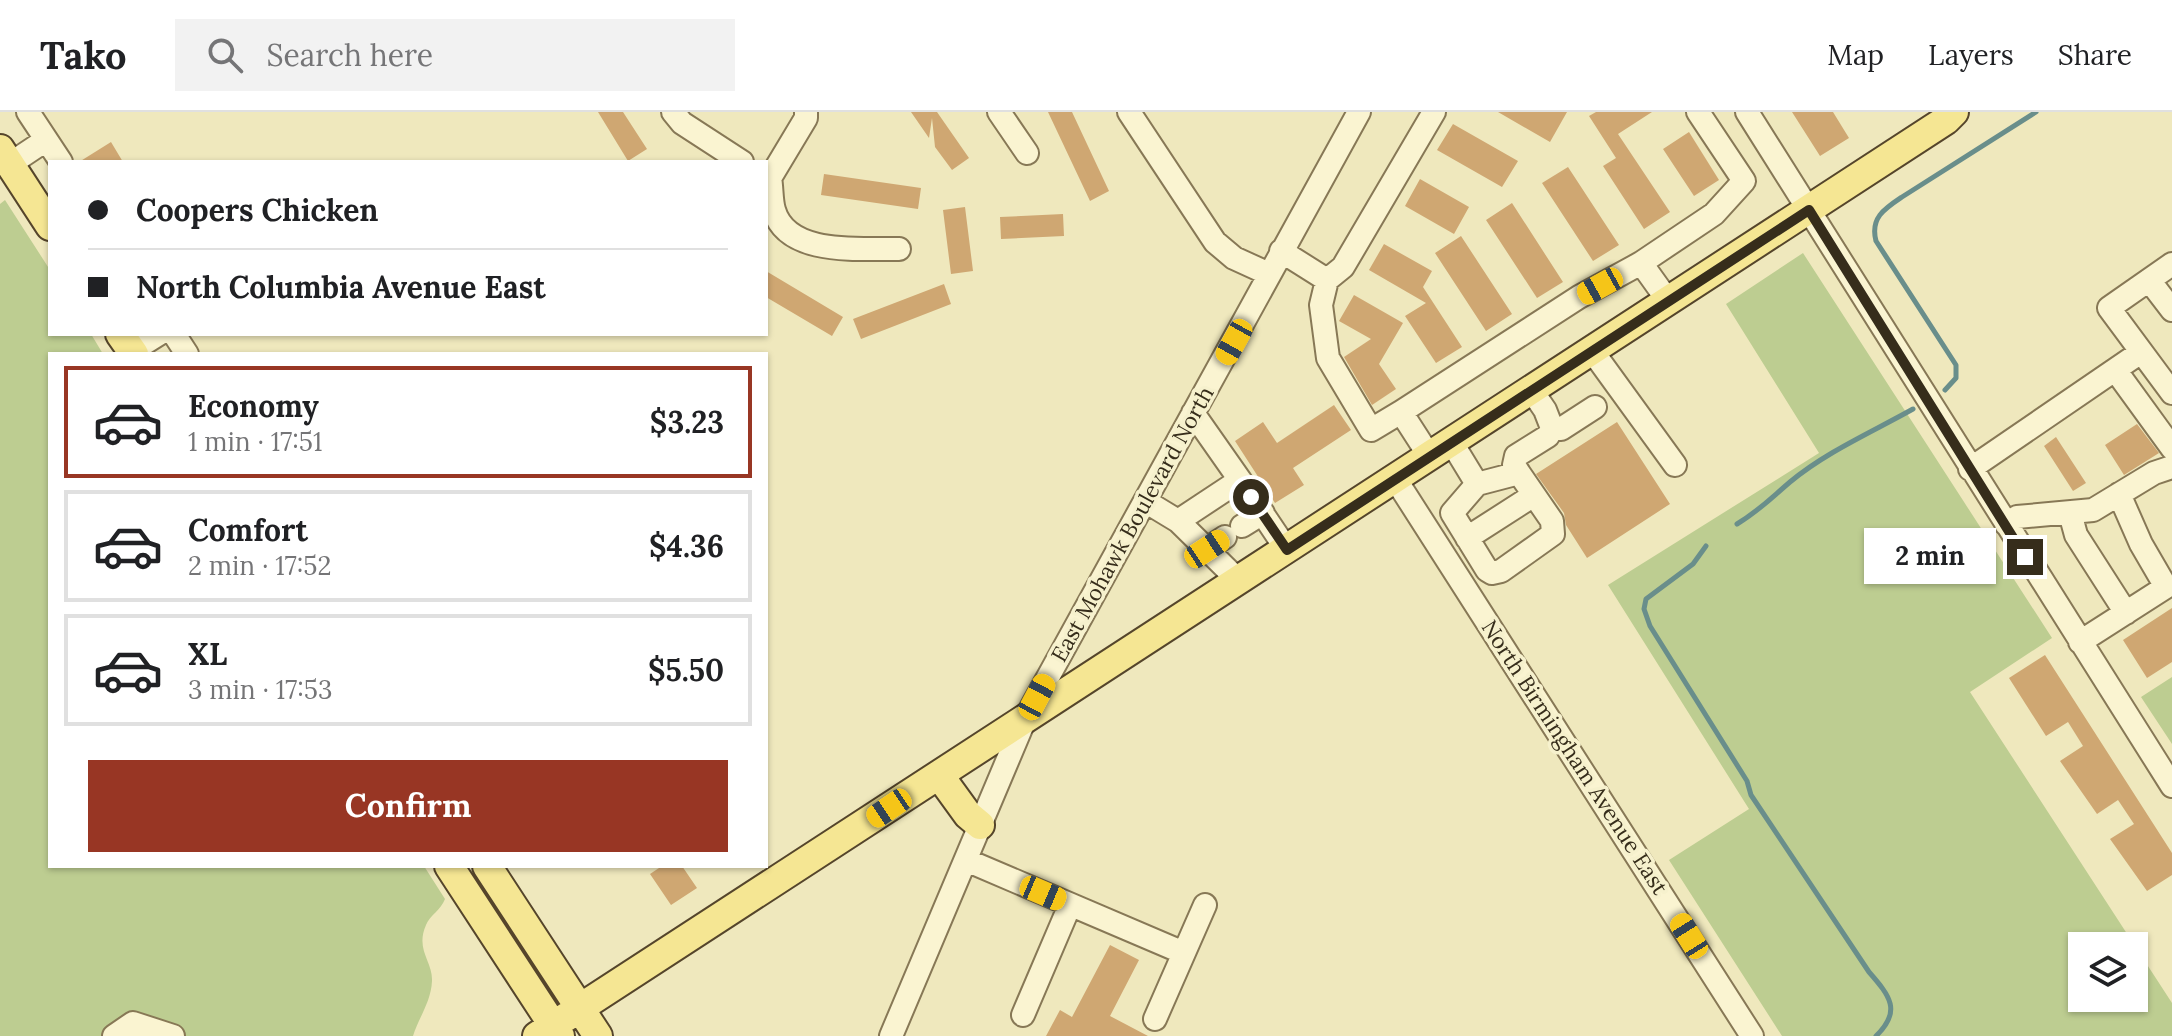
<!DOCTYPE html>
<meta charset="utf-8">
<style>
body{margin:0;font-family:Lora,serif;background:#f2f2f2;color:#202124;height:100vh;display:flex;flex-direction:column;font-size:30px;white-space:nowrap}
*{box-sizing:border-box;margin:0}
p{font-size:26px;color:#757577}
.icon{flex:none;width:44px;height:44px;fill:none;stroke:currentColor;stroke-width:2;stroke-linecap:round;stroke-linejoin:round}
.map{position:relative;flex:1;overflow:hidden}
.drawer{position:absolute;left:48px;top:240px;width:720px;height:516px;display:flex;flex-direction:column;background:#fff;border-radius:0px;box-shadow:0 2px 6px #0004}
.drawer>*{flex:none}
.hud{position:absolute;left:48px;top:48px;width:720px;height:176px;border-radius:0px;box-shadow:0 2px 6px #0004;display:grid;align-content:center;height:176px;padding:0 40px;background:#fff}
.controls{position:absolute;left:2068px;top:820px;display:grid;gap:16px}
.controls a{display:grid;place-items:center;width:80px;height:80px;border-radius:0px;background:#fff;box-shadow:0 2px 6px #0004;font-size:40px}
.end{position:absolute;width:36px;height:36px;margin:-18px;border:10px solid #362d1b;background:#fff;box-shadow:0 0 0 4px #fff}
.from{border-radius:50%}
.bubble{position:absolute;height:56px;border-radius:0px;background:#fff;box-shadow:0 2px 6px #0004;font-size:26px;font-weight:700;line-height:56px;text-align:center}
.car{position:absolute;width:24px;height:48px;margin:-24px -12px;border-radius:10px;box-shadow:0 0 6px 2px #0007;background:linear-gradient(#f5c518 24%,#345 0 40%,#f5c518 0 76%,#345 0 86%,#f5c518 0)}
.hud b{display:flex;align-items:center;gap:28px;height:76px;font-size:30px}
.hud b+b{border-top:2px solid #e0e0e0}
.hud i{width:20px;height:20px;background:#202124}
ul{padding:14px 0 0;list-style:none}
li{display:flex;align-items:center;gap:24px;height:112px;margin:0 16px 12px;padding:0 24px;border:4px solid #e0e0e0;border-radius:0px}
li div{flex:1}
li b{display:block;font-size:30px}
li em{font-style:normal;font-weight:700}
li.on{border-color:#983624}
li>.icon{width:72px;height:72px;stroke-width:1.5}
.button{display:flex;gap:16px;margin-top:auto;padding:16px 40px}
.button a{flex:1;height:92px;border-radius:0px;background:#983624;color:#fff;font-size:32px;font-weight:700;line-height:92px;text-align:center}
header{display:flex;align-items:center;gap:48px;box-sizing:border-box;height:112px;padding:0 40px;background:#fff;border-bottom:2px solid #e0e0e0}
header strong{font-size:38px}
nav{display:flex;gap:44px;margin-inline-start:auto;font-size:28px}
.search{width:560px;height:72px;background:#f2f2f2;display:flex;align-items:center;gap:20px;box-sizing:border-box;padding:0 28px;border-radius:0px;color:#757577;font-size:30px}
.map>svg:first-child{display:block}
.green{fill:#bdcd91;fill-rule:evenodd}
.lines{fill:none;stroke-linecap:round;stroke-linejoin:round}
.stream{stroke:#698e8b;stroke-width:5}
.building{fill:#cfa772}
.minor-casing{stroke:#877856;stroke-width:26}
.major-casing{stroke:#55452b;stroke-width:32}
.minor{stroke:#faf4d1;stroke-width:22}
.major{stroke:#f5e693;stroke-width:28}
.route{stroke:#362d1b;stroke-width:10}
.labels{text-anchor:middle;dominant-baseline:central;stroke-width:7;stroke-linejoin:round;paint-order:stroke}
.street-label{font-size:22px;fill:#362d1b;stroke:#f6f1cd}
</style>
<header>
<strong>Tako</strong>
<div class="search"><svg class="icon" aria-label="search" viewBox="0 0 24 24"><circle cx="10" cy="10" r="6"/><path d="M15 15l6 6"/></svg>Search here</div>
<nav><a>Map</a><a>Layers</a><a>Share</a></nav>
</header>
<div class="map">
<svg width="2172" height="924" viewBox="0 0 2172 924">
<rect width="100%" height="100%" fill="#efe8bd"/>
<path class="green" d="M5,88L50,158V222H91L103,242H50V754H424L445,787C441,798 430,803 426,813C415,838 433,849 432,869C431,890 419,905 413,924H0V92Z
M1803,141L2052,526L1970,580L2172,891V924H1782L1669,748L1749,697L1608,473L1819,341L1726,192ZM2134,834V886H2082V834Z
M2172,565V632L2141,585Z"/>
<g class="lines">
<path class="stream" d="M1945,278L1956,266V253L1876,129C1870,106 1884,97 1902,85L2036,0
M1737,412C1760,398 1770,387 1790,370C1826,340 1872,320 1913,297
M1706,434L1693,452L1646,487L1644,497L1650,514L1747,669L1751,683L1869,860C1890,884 1902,899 1876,924"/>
</g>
<path class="building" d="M598,0H623L647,37L628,49Z
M911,0H937L969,46L952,58L935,35L932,6L929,26Z
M1048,0H1072L1109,79L1090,89Z
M1498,0H1567L1550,30Z
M1596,0H1652L1618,22L1670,100L1644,117L1603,54L1616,46L1589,4Z
M1792,0H1833L1849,26L1820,44Z
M1453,12L1518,49L1502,75L1437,38Z
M1689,20L1719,68L1694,84L1663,37Z
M111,30L123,50H79Z
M1568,55L1619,133L1593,149L1542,71Z
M824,62L921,76L918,97L821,83Z
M1420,67L1469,95L1454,122L1405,94Z
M1512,91L1563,170L1537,186L1486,108Z
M965,95L973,159L951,162L943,98Z
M1063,102L1064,124L1001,127L1000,105Z
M1461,124L1512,202L1486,219L1435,141Z
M1384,132L1432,159L1423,175L1462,235L1436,251L1405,204L1426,191L1369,158Z
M766,159L843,205L832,224L766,185Z
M944,172L951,192L861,227L853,207Z
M1354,183L1403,211L1379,252L1396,277L1372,293L1344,245L1371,227L1339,209Z
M1334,293L1351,318L1293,356L1304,373L1275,391L1235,329L1263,310L1277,331Z
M1617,310L1670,392L1587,446L1566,413L1564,401L1536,362Z
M2137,312L2159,341L2124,363L2105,333Z
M2056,325L2086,371L2073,379L2044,334Z
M2172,496V550L2147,566L2123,528Z
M2045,543L2172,741V763L2147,779L2110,727L2134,712L2118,688L2097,702L2060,649L2083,634L2068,610L2046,624L2009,566Z
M662,754H682L697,776L671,793L650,762Z
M1110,833L1139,848L1110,904L1148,924H1046L1060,898L1072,905Z"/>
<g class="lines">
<defs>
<path id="minor" d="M28,0L61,50
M673,0L682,11L742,50
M999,0L1027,41
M1129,0L1215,130L1234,146L1269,162
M1747,0L2172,674
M10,52L46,28
M770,66C772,76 771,88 774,98C787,145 862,136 899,137
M770,66L806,6V0
M1281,139L1327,168L1343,155L1434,0
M2172,152L2109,196L2172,281
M1327,168L1321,193L1328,246L1371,318L1401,300
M2149,168L2172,198
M1669,190L1641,151L1714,102L1744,69L1698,0
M174,222L187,242
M132,239L159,222
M1593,240L1675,353
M2116,259L2172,336
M1532,279L1545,298L1552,316
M1193,301L1240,368
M1452,331L1477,372
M1430,345L1401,300L1579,185L1641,151
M1970,357L2141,240
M1519,361L1552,409L1553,422L1501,459L1492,461L1487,458L1452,401L1477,372Z
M1519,361L1514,353L1516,344L1548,324L1552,316L1561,317L1595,295
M1396,368L1752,924
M1145,389L1178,409L1240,368L1287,438
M2070,401L2076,423L2126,501
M1178,409L1239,469
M2006,412L2017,405L2093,398L2154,361L2172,355
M1242,414L1263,401
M1467,426L1534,383
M1207,437L1225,425
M2080,530L2166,475L2141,432L2119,382
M966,748L1184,841
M1023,903L1070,793
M1155,907L1205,793
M114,924L133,911L173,924
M891,924L1025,607L1359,0"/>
<path id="major" d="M0,37L50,114
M120,222L134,242
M939,663L968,703L980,713
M449,754L560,924
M487,754L598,924
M537,924L1946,8L1954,0"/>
</defs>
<use href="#minor" class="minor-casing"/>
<use href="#major" class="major-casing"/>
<use href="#minor" class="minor"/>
<use href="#major" class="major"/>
</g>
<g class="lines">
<path class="route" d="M1251,385L1287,438L1809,98L2025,445"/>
</g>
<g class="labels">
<g class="street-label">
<text transform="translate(1132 412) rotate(-61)">East Mohawk Boulevard North</text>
<text transform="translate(1575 645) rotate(57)">North Birmingham Avenue East</text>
</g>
</g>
</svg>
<div class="controls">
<a><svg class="icon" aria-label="layers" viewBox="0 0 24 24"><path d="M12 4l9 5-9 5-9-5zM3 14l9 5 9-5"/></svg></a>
</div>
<i class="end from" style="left:1251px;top:385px"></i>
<i class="end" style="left:2025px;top:445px"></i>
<div class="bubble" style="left:1864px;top:416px;width:132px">2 min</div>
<i class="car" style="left:1600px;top:174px;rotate:241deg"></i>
<i class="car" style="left:1234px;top:230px;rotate:209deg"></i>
<i class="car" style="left:1207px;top:437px;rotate:57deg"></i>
<i class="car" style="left:1037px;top:585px;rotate:28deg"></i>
<i class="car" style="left:889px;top:696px;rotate:236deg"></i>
<i class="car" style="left:1043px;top:781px;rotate:113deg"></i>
<i class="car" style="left:1689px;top:824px;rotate:328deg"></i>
<div class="hud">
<b><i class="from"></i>Coopers Chicken</b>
<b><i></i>North Columbia Avenue East</b>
</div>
<section class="drawer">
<ul>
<li class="on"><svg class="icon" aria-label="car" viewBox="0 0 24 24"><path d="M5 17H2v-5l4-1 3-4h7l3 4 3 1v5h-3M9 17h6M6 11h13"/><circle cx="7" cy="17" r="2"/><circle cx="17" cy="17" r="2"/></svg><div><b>Economy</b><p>1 min · 17:51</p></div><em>$3.23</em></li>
<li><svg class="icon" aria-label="car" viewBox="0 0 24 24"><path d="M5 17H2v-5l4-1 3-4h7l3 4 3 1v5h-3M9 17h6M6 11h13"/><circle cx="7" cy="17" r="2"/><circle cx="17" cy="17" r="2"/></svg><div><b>Comfort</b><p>2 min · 17:52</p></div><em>$4.36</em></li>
<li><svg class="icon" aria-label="car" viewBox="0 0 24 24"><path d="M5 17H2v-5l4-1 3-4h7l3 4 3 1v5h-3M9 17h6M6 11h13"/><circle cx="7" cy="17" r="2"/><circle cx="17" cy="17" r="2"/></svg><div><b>XL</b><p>3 min · 17:53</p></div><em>$5.50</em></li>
</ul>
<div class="button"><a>Confirm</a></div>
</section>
</div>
